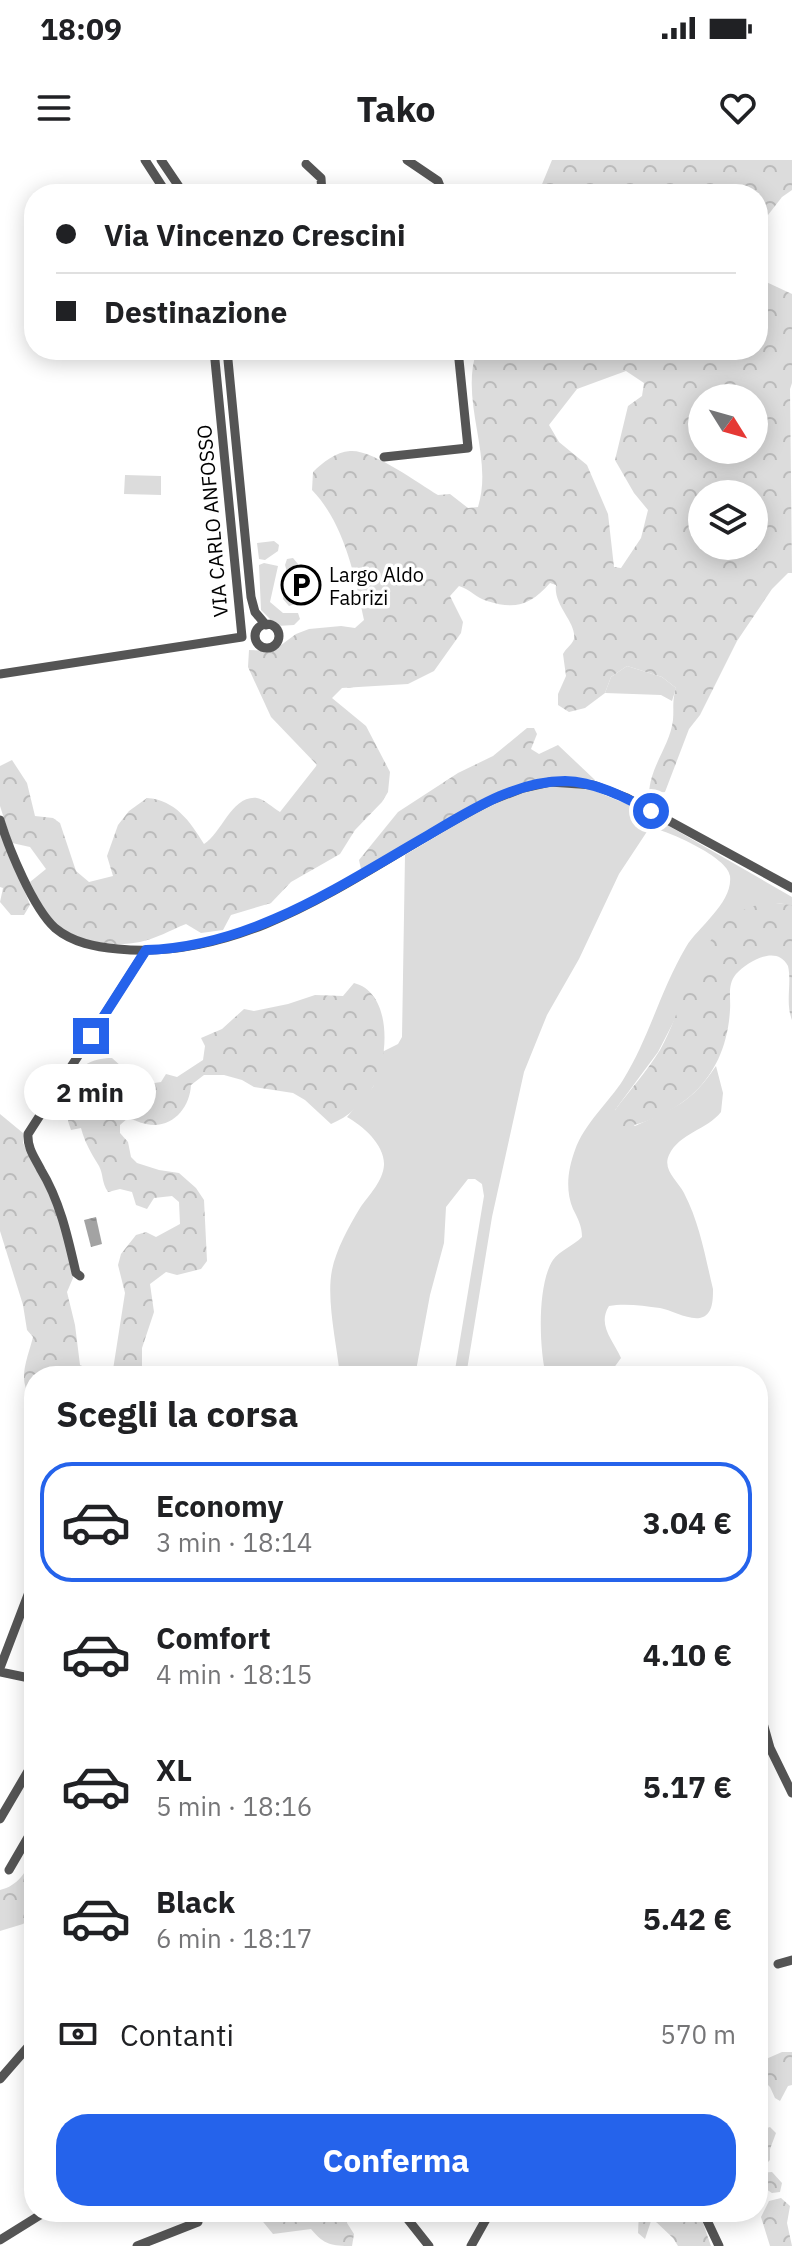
<!DOCTYPE html>
<html lang="it">
<meta charset="utf-8">
<style>
body{margin:0;font-family:"IBM Plex Sans",sans-serif;background:#f6f6f6;color:#202124;height:100vh;display:flex;flex-direction:column;font-size:30px;white-space:nowrap}
*{box-sizing:border-box;margin:0}
p{font-size:26px;color:#757577}
.icon{flex:none;width:44px;height:44px;fill:none;stroke:currentColor;stroke-width:2;stroke-linecap:round;stroke-linejoin:round}
.map{position:relative;flex:1;overflow:hidden}
.drawer{position:absolute;left:24px;top:1206px;width:744px;height:856px;display:flex;flex-direction:column;background:#fff;border-radius:32px;box-shadow:0 4px 20px #0003}
.drawer>*{flex:none}
.top-card{position:absolute;left:24px;top:24px;width:744px;height:176px;border-radius:32px;box-shadow:0 4px 20px #0003;display:grid;align-content:center;height:176px;padding:0 32px;background:#fff}
.needle{width:52px;rotate:127deg}
.tools{position:absolute;left:688px;top:224px;display:grid;gap:16px}
.tools a{display:grid;place-items:center;width:80px;height:80px;border-radius:50%;background:#fff;box-shadow:0 4px 20px #0003;font-size:40px}
.end{position:absolute;width:36px;height:36px;margin:-18px;border:10px solid #2563eb;background:#fff;box-shadow:0 0 0 4px #fff}
.from{border-radius:50%}
.bubble{position:absolute;height:56px;border-radius:28px;background:#fff;box-shadow:0 4px 20px #0003;font-size:26px;font-weight:800;line-height:56px;text-align:center}
.top-card b{display:flex;align-items:center;gap:28px;height:76px;font-size:30px}
.top-card b+b{border-top:2px solid #e0e0e0}
.top-card i{width:20px;height:20px;background:#202124}
ul{padding:0;list-style:none}
li{display:flex;align-items:center;gap:24px;height:120px;margin:0 16px 12px;padding:0 16px;border:4px solid transparent;border-radius:32px}
li div{flex:1}
li b{display:block;font-size:30px}
li em{font-style:normal;font-weight:800}
li.selected{border-color:#2563eb}
li>.icon{width:72px;height:72px;stroke-width:1.5}
h2{padding:0 32px;font-size:36px;line-height:96px}
.pay{display:flex;align-items:center;gap:20px;height:88px;padding:0 32px;font-size:30px}
.pay p{margin-inline-start:auto}
.button{display:flex;gap:16px;margin-top:auto;padding:16px 32px}
.button a{flex:1;height:92px;border-radius:32px;background:#2563eb;color:#fff;font-size:32px;font-weight:800;line-height:92px;text-align:center}
.status{display:flex;justify-content:space-between;align-items:center;height:56px;padding:0 40px;background:#fff;direction:ltr}
.status svg{height:22px;fill:currentColor}
header{display:flex;justify-content:space-between;align-items:center;height:104px;padding:0 32px;background:#fff;font-size:36px;font-weight:800}
.map>svg:first-child{display:block}
.grass{fill:#dcdcdc}
.forest{fill:url(#forest-crowns);fill-rule:evenodd}
.water{fill:url(#water-ripples)}
.lines{fill:none;stroke-linecap:round;stroke-linejoin:round}
.minor{stroke:#555;stroke-width:9}
.route{stroke:#2563eb;stroke-width:10}
.labels{text-anchor:middle;dominant-baseline:central;stroke-width:7;stroke-linejoin:round;paint-order:stroke}
.street-label{font-size:20px;fill:#000;stroke:#fff}
.poi-label{font-size:20px;fill:#000;stroke:#fff;text-anchor:start}
</style>
<div class="status"><b>18:09</b><svg viewBox="0 0 49 12"><path d="M0 12V9h3v3zM5 12V6h3v6zM10 12V3h3v9zM15 12V0h3v12zM26 1h20v11H26zM47 4h2v5h-2z"/></svg></div>
<header><svg class="icon" aria-label="menu" viewBox="0 0 24 24"><path d="M4 6h16M4 12h16M4 18h16"/></svg>Tako<svg class="icon" aria-label="heart" viewBox="0 0 24 24"><path d="M12 20l-8-8c-3-5 5-10 8-4 3-6 11-1 8 4z"/></svg></header>
<div class="map">
<svg width="792" height="2086" viewBox="0 0 792 2086">
<defs>
<pattern id="forest-crowns" width="20" height="18" patternUnits="userSpaceOnUse" patternTransform="scale(2)"><rect width="20" height="18" fill="#dcdcdc"/><path d="M2 6a3 3 0 1 1 6 0M12 15a3 3 0 1 1 6 0" fill="none" stroke="#bbb"/></pattern>
<pattern id="water-ripples" width="26" height="14" patternUnits="userSpaceOnUse" patternTransform="scale(2)"><rect width="26" height="14" fill="#a3a3a3"/><path d="M2 4q2-2 4 0t4 0M15 11q2-2 4 0t4 0" fill="none" stroke="#8b8b8b"/></pattern>
</defs>
<rect width="100%" height="100%" fill="#fff"/>
<path class="grass" d="M125,315L161,316V335L124,334Z
M274,381L279,385L278,391L265,400L259,399L257,383Z
M293,398L298,404L297,409L290,412L293,438L298,443L289,446L283,439L287,412L285,405L287,399Z
M264,403L278,406L270,442L283,453H298L300,459L294,465L277,466L261,450L259,405Z
M627,506L662,517L676,528L672,541L661,535L605,533L611,517Z
M548,626L590,629L641,650L792,737V745L776,743L674,861L658,892L615,950L635,966C675,948 691,943 716,906L723,933L721,952C707,970 679,973 669,995C662,1010 678,1021 684,1033C700,1064 705,1096 713,1129C713,1139 713,1153 703,1157C691,1162 672,1150 660,1148C644,1146 625,1143 609,1146C597,1165 613,1180 621,1198L608,1216H546C539,1188 537,1124 553,1100C559,1091 574,1085 582,1077C582,1066 578,1059 573,1049C565,1030 568,1009 575,990C584,964 609,942 623,920C649,878 661,829 686,787C699,766 733,743 730,716C728,697 668,671 650,667L619,714L579,799L547,855L524,912L492,1057L466,1216H454L484,1036L482,1024L475,1019H468L446,1047L444,1083L430,1135L415,1216H340C337,1185 326,1140 332,1110C336,1090 349,1066 360,1048C369,1035 383,1021 384,1005C385,985 363,966 347,957L373,927L384,891L398,884L402,877L405,695C452,668 495,637 548,626Z"/>
<path class="forest" d="M552,0H792V30L782,37L758,68V34H691L672,25L664,34H538Z
M758,118L792,134V223L790,229L792,413H788L772,429L737,481L700,555L689,569L665,632L649,634C650,606 670,586 673,560C674,549 672,540 676,528L662,517L627,506L611,517L605,533L585,548L569,552L558,545V534L566,516L563,494C566,488 572,485 574,479C577,463 553,445 556,425L550,423C531,445 515,450 487,441C476,438 470,429 459,426L450,436L463,462L461,473L434,511L408,524L342,528L332,538L366,566L390,612L388,632L382,642L355,670L340,694L291,722L271,743L231,755L223,770L201,773L186,764C171,770 155,779 140,782C110,788 67,781 47,755C40,746 36,733 30,722L46,709L30,687L12,683L0,646V606L12,600L27,623L35,656L53,658L60,663L76,711L89,722L113,716L107,696L118,665L129,651L147,638C175,640 190,661 204,684C222,673 232,635 257,638C264,639 273,648 280,652L317,605L271,557L248,507L249,490L273,491L296,474L309,469L341,466L355,468L364,460C355,416 344,363 312,330L313,312C323,302 336,292 350,291C372,289 418,323 438,335L450,334L468,348L478,347C494,296 459,241 477,190H758ZM626,211L644,223L642,236L628,246L615,300L634,333L648,350L641,378L621,408L614,407L608,354L587,305L559,282L549,265L577,229ZM702,238H754V290H702ZM702,334H754V386H702Z
M527,568H534L537,574L531,589L539,594L558,585L595,620L562,617L542,619L361,709L359,700L398,652L458,613L493,596Z
M0,667L30,745L24,755H11L0,742L3,728L0,727Z
M776,743L792,745V860C785,843 792,823 788,806C777,784 748,801 736,814C727,825 731,837 730,850C726,918 682,957 617,969L615,950C630,930 647,911 660,890C685,846 698,765 751,747C758,744 768,744 776,743Z
M354,823C393,833 389,899 373,927C363,944 348,957 331,964L305,940L293,933L254,927L242,920L224,915H204L191,925C190,945 176,965 154,965C145,965 137,961 128,958L120,965V973L128,982L131,997L137,1003L159,1010L179,1013L196,1028L204,1040L207,1101L201,1109L177,1115L166,1112L150,1124L154,1152L142,1188V1216H112L125,1133L118,1105L121,1094L136,1075L146,1072L156,1077L180,1064L179,1042L172,1036L154,1038L147,1049L136,1045L132,1032L120,1029L108,1032C101,1021 104,1016 99,1006C91,993 85,983 81,968L71,970L68,961C72,950 69,941 71,929C74,907 91,898 112,898L142,925L161,922L166,914L177,917L203,900L205,886L201,878L222,869L244,849L254,851L288,844L315,835L343,836Z
M0,954L23,973V983L48,1026L72,1100L73,1118L67,1132L75,1165L80,1205L89,1209L90,1216H34V1239C15,1223 28,1198 33,1177L27,1170L23,1145L0,1071Z
M34,1695V1755L23,1764L0,1771V1730C18,1726 27,1711 34,1695Z
M782,1892H792V1925L788,1926L780,1941L775,1938L770,1927L762,1919L758,1922V1899H766Z
M770,1967L776,1973L770,1989V2000L766,2004L758,2000V1971Z
M772,2012L782,2023L780,2032L772,2033L758,2024L760,2013Z
M781,2038L790,2046L787,2063L792,2086H770L761,2057L769,2041Z
M255,2052H348L347,2063L354,2074L352,2086C332,2086 324,2085 311,2069L273,2074Z
M639,2052H699L711,2086H678L673,2078L652,2058L645,2079L638,2073Z"/>
<path class="water" d="M96,1057L102,1084L91,1087L84,1060Z"/>
<g class="lines">
<path class="minor" d="M145,0L167,34
M161,0L184,34
M407,0L438,21L443,34
M306,4L321,18L322,34
M227,190L251,437L255,452L266,465
M384,297L468,288L458,190
M255 476a12 12 0 1 1 24 0a12 12 0 1 1-24 0Z
M0,514L242,477L214,190
M0,660C9,689 33,748 55,768C73,783 96,787 118,789C258,803 374,699 492,640L523,628L550,622L593,625L627,638L792,728
M80,1116L76,1113C68,1078 60,1041 41,1010C35,998 27,988 28,974L146,790
M0,1508L34,1419
M0,1512L34,1519
M761,1556L770,1588L792,1633
M0,1659L34,1601
M9,1710L34,1667
M778,1804L792,1800
M0,1919L34,1880
M402,2052L429,2086
M703,2052L719,2086
M0,2080L45,2052
M137,2086L198,2062
M471,2086L490,2052"/>
</g>
<g class="lines">
<path class="route" d="M91,876L146,790C250,787 338,727 425,677C468,652 514,621 565,621C596,622 624,637 651,651"/>
</g>
<defs>
<symbol id="parking-ring" viewBox="-11 -11 22 22"><circle r="9.5" fill="#fff" stroke="#000" stroke-width="1.5"/><path d="M-3.5-5.5H1a3.5 3.5 0 0 1 0 7H-1V5.5H-3.5ZM-1-3.4V-.6H.8a1.4 1.4 0 0 0 0-2.8Z" fill="#000"/></symbol>
</defs>
<g fill-rule="evenodd">
<use href="#parking-ring" x="279" y="403" width="44" height="44"/>
</g>
<g class="labels">
<g class="street-label">
<text transform="translate(212 361) rotate(-95)">VIA CARLO ANFOSSO</text>
</g>
<g class="poi-label">
<text x="329" y="414">Largo Aldo<tspan x="329" dy="23">Fabrizi</tspan></text>
</g>
</g>
</svg>
<div class="tools">
<a><svg class="needle" viewBox="-14 -14 28 28"><path d="M0-13l5 13h-10z" fill="#e53935"/><path d="M0 13l5-13h-10z" fill="#757577"/></svg></a>
<a><svg class="icon" aria-label="layers" viewBox="0 0 24 24"><path d="M12 4l9 5-9 5-9-5zM3 14l9 5 9-5"/></svg></a>
</div>
<i class="end from" style="left:651px;top:651px"></i>
<i class="end" style="left:91px;top:876px"></i>
<div class="bubble" style="left:24px;top:904px;width:132px">2 min</div>
<div class="top-card">
<b><i class="from"></i>Via Vincenzo Crescini</b>
<b><i></i>Destinazione</b>
</div>
<section class="drawer">
<h2>Scegli la corsa</h2>
<ul>
<li class="selected"><svg class="icon" aria-label="car" viewBox="0 0 24 24"><path d="M5 17H2v-5l4-1 3-4h7l3 4 3 1v5h-3M9 17h6M6 11h13"/><circle cx="7" cy="17" r="2"/><circle cx="17" cy="17" r="2"/></svg><div><b>Economy</b><p>3 min · 18:14</p></div><em>3.04 €</em></li>
<li><svg class="icon" aria-label="car" viewBox="0 0 24 24"><path d="M5 17H2v-5l4-1 3-4h7l3 4 3 1v5h-3M9 17h6M6 11h13"/><circle cx="7" cy="17" r="2"/><circle cx="17" cy="17" r="2"/></svg><div><b>Comfort</b><p>4 min · 18:15</p></div><em>4.10 €</em></li>
<li><svg class="icon" aria-label="car" viewBox="0 0 24 24"><path d="M5 17H2v-5l4-1 3-4h7l3 4 3 1v5h-3M9 17h6M6 11h13"/><circle cx="7" cy="17" r="2"/><circle cx="17" cy="17" r="2"/></svg><div><b>XL</b><p>5 min · 18:16</p></div><em>5.17 €</em></li>
<li><svg class="icon" aria-label="car" viewBox="0 0 24 24"><path d="M5 17H2v-5l4-1 3-4h7l3 4 3 1v5h-3M9 17h6M6 11h13"/><circle cx="7" cy="17" r="2"/><circle cx="17" cy="17" r="2"/></svg><div><b>Black</b><p>6 min · 18:17</p></div><em>5.42 €</em></li>
</ul>
<div class="pay"><svg class="icon" aria-label="cash" viewBox="0 0 24 24"><path d="M3 7h18v10H3z"/><circle cx="12" cy="12" r="2"/></svg>Contanti<p>570 m</p></div>
<div class="button"><a>Conferma</a></div>
</section>
</div>
